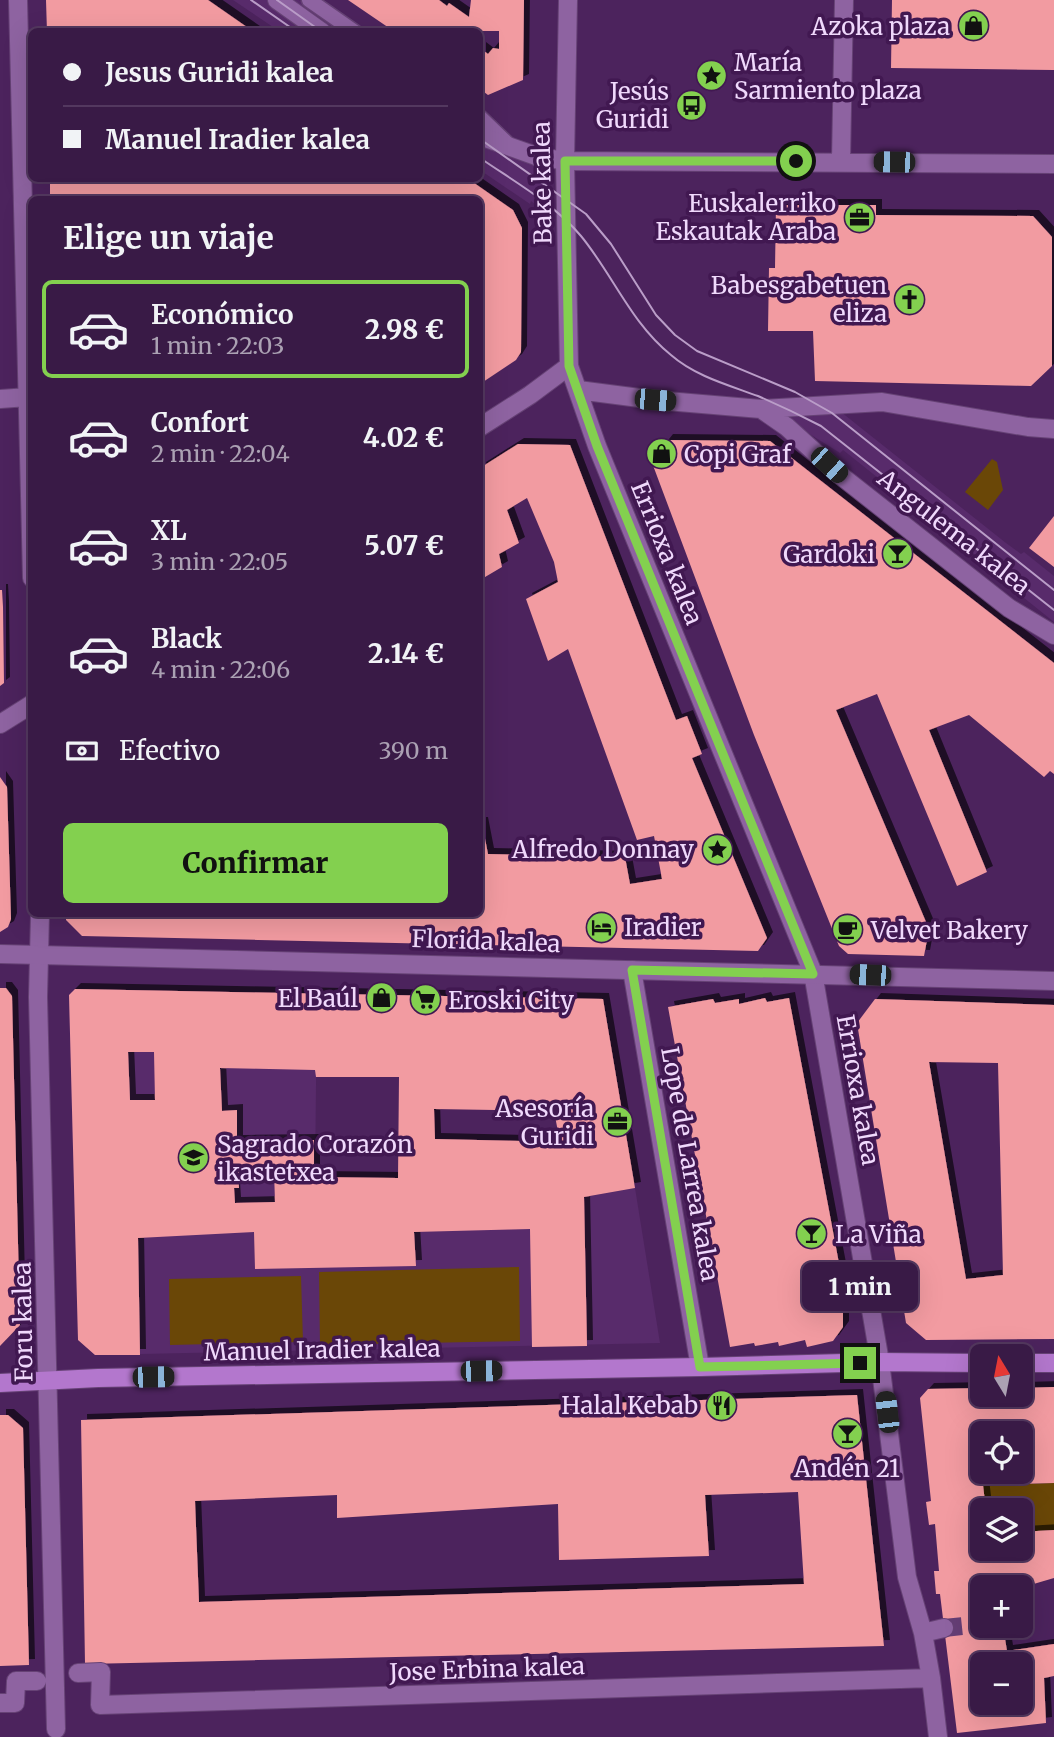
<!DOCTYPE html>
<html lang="es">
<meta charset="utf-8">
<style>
body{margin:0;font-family:Merriweather,serif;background:#40234d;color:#f1f3f6;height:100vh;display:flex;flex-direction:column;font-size:26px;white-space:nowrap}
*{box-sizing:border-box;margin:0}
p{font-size:23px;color:#aba1b3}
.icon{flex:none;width:38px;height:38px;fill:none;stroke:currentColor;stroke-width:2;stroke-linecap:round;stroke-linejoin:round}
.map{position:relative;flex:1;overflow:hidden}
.side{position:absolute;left:28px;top:196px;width:455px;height:721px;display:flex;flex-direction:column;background:#391a46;border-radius:10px;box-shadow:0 7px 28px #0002,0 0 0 2px #53385f}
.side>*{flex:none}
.guide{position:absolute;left:28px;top:28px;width:455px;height:154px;border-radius:10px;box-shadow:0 7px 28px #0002,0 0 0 2px #53385f;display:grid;align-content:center;height:154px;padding:0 35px;background:#391a46}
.needle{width:46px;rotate:350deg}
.buttons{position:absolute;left:970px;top:1344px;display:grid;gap:14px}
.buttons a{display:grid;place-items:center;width:63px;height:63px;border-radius:10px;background:#391a46;box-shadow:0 7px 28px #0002,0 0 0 2px #53385f;font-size:35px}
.end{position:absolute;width:32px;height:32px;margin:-16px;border:9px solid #83d04f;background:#111;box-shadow:0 0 0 4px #111}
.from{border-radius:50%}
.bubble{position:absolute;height:49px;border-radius:10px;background:#391a46;box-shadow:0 7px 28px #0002,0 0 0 2px #53385f;font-size:23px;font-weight:800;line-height:49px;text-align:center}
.car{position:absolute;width:21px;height:42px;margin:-21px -10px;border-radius:9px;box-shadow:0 0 5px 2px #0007;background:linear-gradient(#222 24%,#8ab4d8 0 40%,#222 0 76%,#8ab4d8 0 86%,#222 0)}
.guide b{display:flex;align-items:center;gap:24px;height:66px;font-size:26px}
.guide b+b{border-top:2px solid #53385f}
.guide i{width:18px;height:18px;background:#f1f3f6}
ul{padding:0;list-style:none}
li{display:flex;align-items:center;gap:21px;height:98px;margin:0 14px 10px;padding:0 21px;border:4px solid transparent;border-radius:10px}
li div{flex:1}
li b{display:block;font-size:26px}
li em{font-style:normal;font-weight:800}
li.current{border-color:#83d04f}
li>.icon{width:63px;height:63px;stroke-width:1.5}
h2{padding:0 35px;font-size:32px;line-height:84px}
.pay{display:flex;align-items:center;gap:18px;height:77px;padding:0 35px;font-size:26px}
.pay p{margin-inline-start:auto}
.button{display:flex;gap:14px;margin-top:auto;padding:14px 35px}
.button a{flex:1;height:80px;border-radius:10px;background:#83d04f;color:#111;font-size:28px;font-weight:800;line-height:80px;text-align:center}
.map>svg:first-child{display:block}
.built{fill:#582b6b}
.green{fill:#6a4707}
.building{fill:#f29ba1;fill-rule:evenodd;filter:url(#shadow)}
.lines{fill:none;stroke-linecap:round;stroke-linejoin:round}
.street-tunnel{stroke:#653e75;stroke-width:18;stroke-dasharray:18 9;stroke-linecap:butt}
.lane-casing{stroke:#664275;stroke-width:17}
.street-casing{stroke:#664275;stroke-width:20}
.secondary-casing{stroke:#664275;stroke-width:20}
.primary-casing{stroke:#664275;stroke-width:20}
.lane{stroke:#8e63a1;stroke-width:14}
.street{stroke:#8e63a1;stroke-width:18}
.secondary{stroke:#8e63a1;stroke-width:18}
.primary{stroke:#b377cd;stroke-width:18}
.tram{stroke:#ba9dc8;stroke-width:2}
.route{stroke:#83d04f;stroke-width:9}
.labels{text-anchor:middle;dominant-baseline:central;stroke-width:7;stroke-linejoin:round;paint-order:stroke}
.poi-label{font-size:24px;fill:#f0d9fc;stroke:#411851;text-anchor:end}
.street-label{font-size:24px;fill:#f0d9fc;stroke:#411851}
</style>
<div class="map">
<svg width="1054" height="1737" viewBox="0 0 1054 1737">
<defs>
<filter id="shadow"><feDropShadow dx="6" dy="-6" stdDeviation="0" flood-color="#0009"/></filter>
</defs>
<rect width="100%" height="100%" fill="#4c235d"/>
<path class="built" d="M233,0H299L345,31H279Z
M480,127L547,174V214L531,201L530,204L480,170Z
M841,412L1006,543L1021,554L1024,552L1054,576V622L1004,582L1005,579L843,450L840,453L784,418Z
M75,989L317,994L315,1177L398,1178L397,1194L414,1195L584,1197L635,1188L660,1343L95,1355L78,1340L69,995Z"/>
<path class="green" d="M992,459L997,462L1003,490L988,510L965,492Z
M519,1267L520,1341L320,1345L319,1272Z
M301,1276L303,1342L170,1345L169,1279Z
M1054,1483V1530L1020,1532V1510H986L983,1485Z"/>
<path class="building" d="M46,0H208L254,32H47Z
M348,0H439L447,6L449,3L469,17L471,0H524L523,80L488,95L480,89V48L488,54L493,48L499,49V31H483L480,36V32H395Z
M892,0H1054V70L891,68Z
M50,178H467L513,210L522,228L521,352L516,360L480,384V200H50Z
M776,205H876V215L1033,216L1052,237V366L1031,386L815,381L813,331H768L769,268H775Z
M667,440L770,441L1054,663V774L1050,771L1044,777L969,715L929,730L987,872L957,886L877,694L836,710L929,929L924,956L848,954L839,946L754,735L651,460Z
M518,444L570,445L676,720L687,716L702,754L692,758L767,938L758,951L82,936L66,920V914H480V823H482L488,854L625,857L630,884L662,879L654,836L637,840L568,649L548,661L526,599L558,582L554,562L527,498L507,510L519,543L499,554L502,567L480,580V468Z
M1054,516V567L1029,548Z
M0,590H2L3,607L4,683L0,686Z
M0,777L7,787L11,919L8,927L0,932Z
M0,988H6L12,996L20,1325L0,1346Z
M75,989L603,999L635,1188L584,1197L587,1346L532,1347L530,1229L414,1232L416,1266L255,1269L254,1232L138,1238L140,1355H95L78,1340L69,995ZM128,1052H154L155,1100H130ZM220,1068L315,1070L316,1077H399L398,1178L314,1177V1140L237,1141V1110L222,1111ZM434,1109L554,1111L560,1142L435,1139ZM274,1171L275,1202L235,1203L234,1188H239L238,1173Z
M765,998L767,1002L789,998L848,1311L843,1313V1327L833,1341L807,1347L805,1340L779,1346L778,1342L755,1346L754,1343L730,1347L668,1007L713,999L715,1003L739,999V1004Z
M875,999L1054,1005V1339L926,1340L906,1323L857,1023ZM929,1062L998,1063L1003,1275L966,1279Z
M1054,1387V1483L983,1485L986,1510H982V1549H1020V1532L1054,1530V1578L1020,1588L982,1587V1626H1003L1007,1651L1054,1644V1676L1044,1678L1046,1723L957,1733L940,1594H936L934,1571H939L935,1524L929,1525L926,1502L931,1501L920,1398L928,1389L982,1388V1395H1020V1388ZM982,1433H1020V1472H982ZM982,1664H1020V1703H982Z
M857,1395L884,1646L85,1664L81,1420ZM798,1492L804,1584L199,1602L195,1501L337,1495V1518L558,1504L559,1560L709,1556L705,1495Z
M0,1415H8L23,1428L29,1665L0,1666Z"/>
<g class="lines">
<path class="street-tunnel" d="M944,1628L982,1624"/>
<defs>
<path id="lane" d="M309,0L355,32
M480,117L510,146"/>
<path id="street" d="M18,0L32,578
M277,0L322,32
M480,136L536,156L565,161L1054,164
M841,161L844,0
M569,366L597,446L813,973L880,1362L907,1577L923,1633L931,1678L938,1737
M578,390L655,400L761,409L882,402L1028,427L1054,429
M0,399L28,397
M761,409L787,427L840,475L1009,608L1054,635
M40,914L38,997L56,1729
M632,970L700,1367
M923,1633L944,1628
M78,1673L101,1672L100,1705L931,1678
M0,1703H15L16,1681H37"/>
<path id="secondary" d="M480,427L530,395L569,366L565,161L568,0
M0,724L32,704
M0,954L1054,981"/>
<path id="primary" d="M1020,1363H1054
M0,1383L98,1378L700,1367L880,1362L982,1363"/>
</defs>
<use href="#lane" class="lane-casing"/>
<use href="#street" class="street-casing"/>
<use href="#secondary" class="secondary-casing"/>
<use href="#primary" class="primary-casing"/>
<use href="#lane" class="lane"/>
<use href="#street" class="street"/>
<use href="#secondary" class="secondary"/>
<use href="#primary" class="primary"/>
<path class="tram" d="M251,0L297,32
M277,0L322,32
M480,139L586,214L611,244L656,315L675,335L697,351L795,392L832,413L1054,590
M480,158C515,182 553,203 581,236C613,275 631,323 671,355C695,376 728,385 758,396C779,405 800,415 821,426L1054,610"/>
</g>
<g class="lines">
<path class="route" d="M796,161H565L569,366L597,446L813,974L632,970L700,1367L860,1363"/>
</g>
<defs>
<symbol id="shop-disc" viewBox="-11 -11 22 22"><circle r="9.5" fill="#83d04f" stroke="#411851"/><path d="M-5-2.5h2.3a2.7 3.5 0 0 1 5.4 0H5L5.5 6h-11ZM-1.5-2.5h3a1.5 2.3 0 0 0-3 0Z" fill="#111"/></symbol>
<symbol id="sight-disc" viewBox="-11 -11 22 22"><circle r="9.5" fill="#83d04f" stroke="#411851"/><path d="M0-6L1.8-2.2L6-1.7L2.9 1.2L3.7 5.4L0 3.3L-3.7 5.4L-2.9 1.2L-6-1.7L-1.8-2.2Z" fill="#111"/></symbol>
<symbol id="bus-disc" viewBox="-11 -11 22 22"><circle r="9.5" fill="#83d04f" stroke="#411851"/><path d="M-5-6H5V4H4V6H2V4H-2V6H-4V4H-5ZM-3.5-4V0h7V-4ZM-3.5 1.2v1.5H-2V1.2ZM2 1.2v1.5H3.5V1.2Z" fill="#111"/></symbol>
<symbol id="office-disc" viewBox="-11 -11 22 22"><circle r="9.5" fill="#83d04f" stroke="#411851"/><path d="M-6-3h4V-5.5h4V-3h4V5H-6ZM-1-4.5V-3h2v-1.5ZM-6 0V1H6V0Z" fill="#111"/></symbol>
<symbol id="church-disc" viewBox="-11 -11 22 22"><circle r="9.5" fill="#83d04f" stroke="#411851"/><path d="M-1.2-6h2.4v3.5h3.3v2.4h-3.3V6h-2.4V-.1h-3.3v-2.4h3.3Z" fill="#111"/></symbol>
<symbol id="bar-disc" viewBox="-11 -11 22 22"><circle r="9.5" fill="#83d04f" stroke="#411851"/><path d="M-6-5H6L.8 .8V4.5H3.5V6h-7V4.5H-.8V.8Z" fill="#111"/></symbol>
<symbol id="hotel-disc" viewBox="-11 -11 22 22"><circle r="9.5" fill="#83d04f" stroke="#411851"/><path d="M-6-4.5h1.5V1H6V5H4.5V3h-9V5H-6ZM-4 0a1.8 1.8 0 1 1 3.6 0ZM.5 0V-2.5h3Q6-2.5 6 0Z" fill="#111"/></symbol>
<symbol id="cafe-disc" viewBox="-11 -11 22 22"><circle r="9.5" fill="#83d04f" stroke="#411851"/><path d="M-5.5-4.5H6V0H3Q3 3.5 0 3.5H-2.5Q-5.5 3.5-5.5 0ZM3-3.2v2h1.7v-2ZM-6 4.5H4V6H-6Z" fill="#111"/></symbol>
<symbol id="supermarket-disc" viewBox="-11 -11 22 22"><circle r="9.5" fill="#83d04f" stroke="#411851"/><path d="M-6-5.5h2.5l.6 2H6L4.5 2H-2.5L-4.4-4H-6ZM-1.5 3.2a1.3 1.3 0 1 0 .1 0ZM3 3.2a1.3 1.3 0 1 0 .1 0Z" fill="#111"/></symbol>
<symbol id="school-disc" viewBox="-11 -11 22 22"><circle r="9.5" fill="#83d04f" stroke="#411851"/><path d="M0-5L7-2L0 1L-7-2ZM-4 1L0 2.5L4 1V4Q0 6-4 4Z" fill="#111"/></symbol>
<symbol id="restaurant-disc" viewBox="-11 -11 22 22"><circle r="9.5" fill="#83d04f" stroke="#411851"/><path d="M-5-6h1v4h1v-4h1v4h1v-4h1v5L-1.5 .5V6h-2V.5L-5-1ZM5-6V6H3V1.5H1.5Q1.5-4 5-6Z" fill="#111"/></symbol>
</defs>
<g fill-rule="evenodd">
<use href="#shop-disc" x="956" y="8" width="35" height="35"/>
<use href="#sight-disc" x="694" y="58" width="35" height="35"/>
<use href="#bus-disc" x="674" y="88" width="35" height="35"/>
<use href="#office-disc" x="842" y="200" width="35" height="35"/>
<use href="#church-disc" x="892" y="282" width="35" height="35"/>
<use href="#shop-disc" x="644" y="436" width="35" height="35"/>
<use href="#bar-disc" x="880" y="536" width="35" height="35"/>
<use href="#sight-disc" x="700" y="832" width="35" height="35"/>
<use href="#hotel-disc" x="584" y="910" width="35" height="35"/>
<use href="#cafe-disc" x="830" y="912" width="35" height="35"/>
<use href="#shop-disc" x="364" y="980" width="35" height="35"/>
<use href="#supermarket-disc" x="408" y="982" width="35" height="35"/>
<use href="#office-disc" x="600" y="1104" width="35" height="35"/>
<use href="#school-disc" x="176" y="1140" width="35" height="35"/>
<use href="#bar-disc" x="794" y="1216" width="35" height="35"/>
<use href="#restaurant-disc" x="704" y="1388" width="35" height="35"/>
<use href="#bar-disc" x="830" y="1416" width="35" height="35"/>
</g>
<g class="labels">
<g class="poi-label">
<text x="950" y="26">Azoka plaza</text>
<text x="734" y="62" text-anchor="start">María<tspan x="734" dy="28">Sarmiento plaza</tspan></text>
<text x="669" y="91">Jesús<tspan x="669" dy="28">Guridi</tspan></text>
<text x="836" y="203">Euskalerriko<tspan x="836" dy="28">Eskautak Araba</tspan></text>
<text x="887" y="285">Babesgabetuen<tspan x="887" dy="28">eliza</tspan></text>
<text x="684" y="454" text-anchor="start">Copi Graf</text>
<text x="875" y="554">Gardoki</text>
<text x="694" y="849">Alfredo Donnay</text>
<text x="624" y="927" text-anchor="start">Iradier</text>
<text x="871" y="930" text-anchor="start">Velvet Bakery</text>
<text x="358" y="998">El Baúl</text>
<text x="448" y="1000" text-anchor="start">Eroski City</text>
<text x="594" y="1108">Asesoría<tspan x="594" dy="28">Guridi</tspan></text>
<text x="217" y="1144" text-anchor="start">Sagrado Corazón<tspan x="217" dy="28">ikastetxea</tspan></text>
<text x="835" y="1234" text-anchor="start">La Viña</text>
<text x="698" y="1405">Halal Kebab</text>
<text x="847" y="1468" text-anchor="middle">Andén 21</text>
</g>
<g class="street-label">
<text transform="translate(542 183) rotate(-91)">Bake kalea</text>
<text transform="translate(954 532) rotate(38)">Angulema kalea</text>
<text transform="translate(667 553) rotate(68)">Errioxa kalea</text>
<text transform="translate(486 941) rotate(2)">Florida kalea</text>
<text transform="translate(858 1090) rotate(80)">Errioxa kalea</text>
<text transform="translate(690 1164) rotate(80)">Lope de Larrea kalea</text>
<text transform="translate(23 1322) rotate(-91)">Foru kalea</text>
<text transform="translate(322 1350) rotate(-1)">Manuel Iradier kalea</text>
<text transform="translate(487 1669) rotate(-2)">Jose Erbina kalea</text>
</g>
</g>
</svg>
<div class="buttons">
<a><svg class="needle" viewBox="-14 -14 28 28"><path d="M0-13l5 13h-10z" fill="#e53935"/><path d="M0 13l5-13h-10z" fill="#aba1b3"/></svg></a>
<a><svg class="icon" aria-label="locate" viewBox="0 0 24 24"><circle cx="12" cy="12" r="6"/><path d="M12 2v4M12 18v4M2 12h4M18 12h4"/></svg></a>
<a><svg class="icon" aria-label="layers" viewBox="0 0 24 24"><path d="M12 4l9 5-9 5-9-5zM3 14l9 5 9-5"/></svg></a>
<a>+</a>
<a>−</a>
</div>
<i class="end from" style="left:796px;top:161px"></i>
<i class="end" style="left:860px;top:1363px"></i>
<div class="bubble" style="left:802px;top:1262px;width:116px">1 min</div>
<i class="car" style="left:894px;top:162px;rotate:271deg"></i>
<i class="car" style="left:655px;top:400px;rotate:95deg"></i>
<i class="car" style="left:829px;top:465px;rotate:132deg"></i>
<i class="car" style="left:870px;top:975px;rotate:272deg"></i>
<i class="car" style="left:481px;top:1371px;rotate:89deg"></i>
<i class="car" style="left:153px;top:1377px;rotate:89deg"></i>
<i class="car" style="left:887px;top:1412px;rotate:353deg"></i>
<div class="guide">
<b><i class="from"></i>Jesus Guridi kalea</b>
<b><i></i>Manuel Iradier kalea</b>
</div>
<section class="side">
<h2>Elige un viaje</h2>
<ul>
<li class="current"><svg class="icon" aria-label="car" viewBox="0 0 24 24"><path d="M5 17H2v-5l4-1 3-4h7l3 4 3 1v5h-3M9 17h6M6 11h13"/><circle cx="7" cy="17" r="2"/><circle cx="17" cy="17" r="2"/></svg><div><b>Económico</b><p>1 min · 22:03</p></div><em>2.98 €</em></li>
<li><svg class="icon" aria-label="car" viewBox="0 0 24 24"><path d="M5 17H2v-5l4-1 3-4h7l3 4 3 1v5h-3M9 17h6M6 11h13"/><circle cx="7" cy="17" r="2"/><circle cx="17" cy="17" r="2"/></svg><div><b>Confort</b><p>2 min · 22:04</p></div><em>4.02 €</em></li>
<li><svg class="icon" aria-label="car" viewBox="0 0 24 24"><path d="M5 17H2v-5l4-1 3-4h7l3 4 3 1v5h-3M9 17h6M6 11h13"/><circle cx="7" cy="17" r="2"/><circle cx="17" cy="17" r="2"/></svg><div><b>XL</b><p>3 min · 22:05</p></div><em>5.07 €</em></li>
<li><svg class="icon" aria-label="car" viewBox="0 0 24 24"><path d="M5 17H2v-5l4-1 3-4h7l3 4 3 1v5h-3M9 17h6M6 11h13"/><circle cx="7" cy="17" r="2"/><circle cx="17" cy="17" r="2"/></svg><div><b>Black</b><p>4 min · 22:06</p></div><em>2.14 €</em></li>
</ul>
<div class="pay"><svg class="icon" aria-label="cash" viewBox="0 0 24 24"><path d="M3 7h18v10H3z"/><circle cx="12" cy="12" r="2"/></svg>Efectivo<p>390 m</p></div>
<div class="button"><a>Confirmar</a></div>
</section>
</div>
